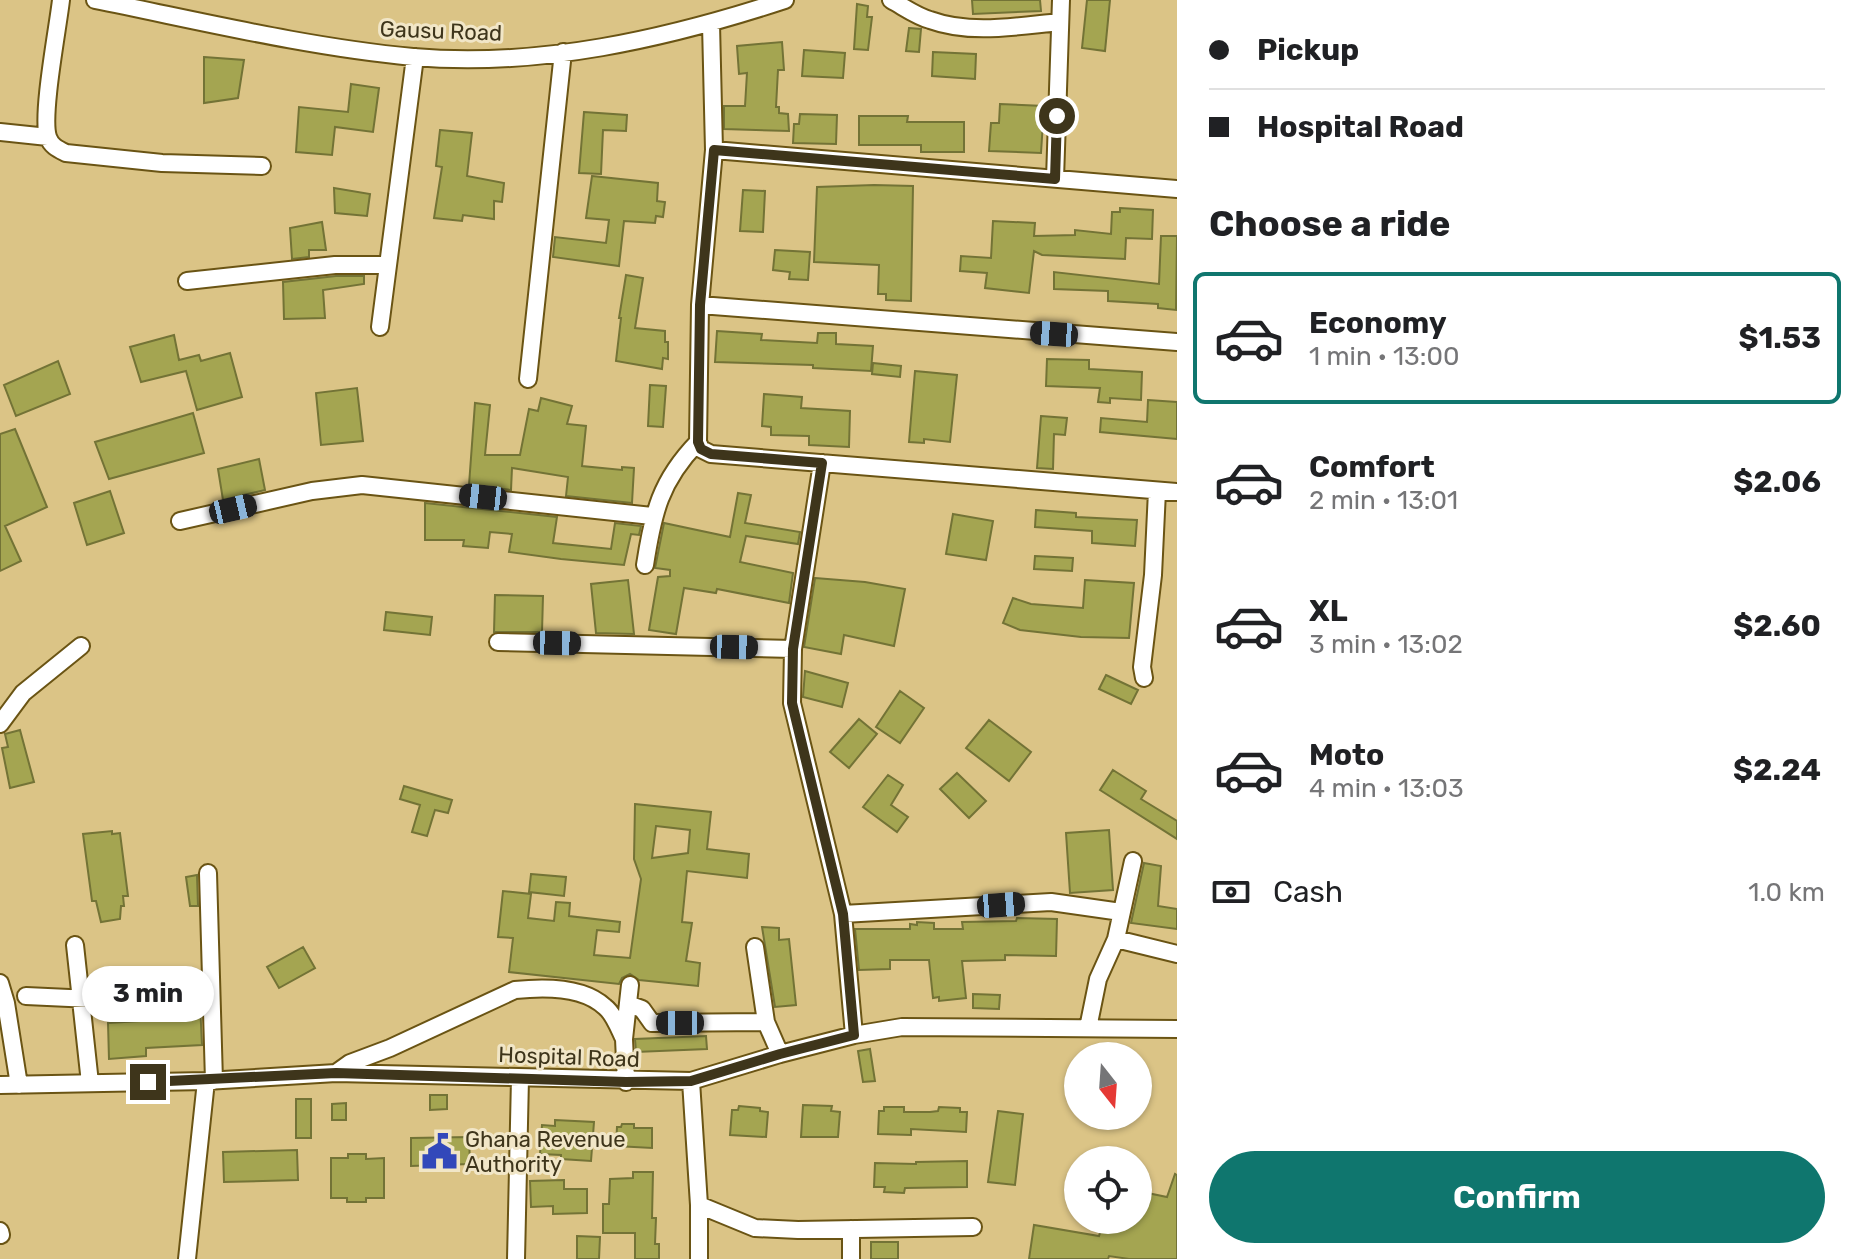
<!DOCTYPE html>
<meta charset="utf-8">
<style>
body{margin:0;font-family:Rubik,sans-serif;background:#f6f6f6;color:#202124;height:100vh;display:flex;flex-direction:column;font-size:30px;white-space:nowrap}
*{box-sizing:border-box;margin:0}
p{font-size:26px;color:#757577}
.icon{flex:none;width:44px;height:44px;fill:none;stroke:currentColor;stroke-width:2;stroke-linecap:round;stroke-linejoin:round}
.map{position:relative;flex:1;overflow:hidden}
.details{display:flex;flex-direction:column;background:#fff;width:680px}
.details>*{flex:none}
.guide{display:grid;align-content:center;height:176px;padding:0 32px;background:#fff}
.needle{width:52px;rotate:163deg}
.buttons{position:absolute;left:1064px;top:1042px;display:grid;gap:16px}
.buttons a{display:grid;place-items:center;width:88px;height:88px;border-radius:50%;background:#fff;box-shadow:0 2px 6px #0004;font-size:40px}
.end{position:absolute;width:36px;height:36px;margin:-18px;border:10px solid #3e351b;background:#fff;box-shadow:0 0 0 4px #fff}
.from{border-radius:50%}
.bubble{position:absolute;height:56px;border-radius:28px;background:#fff;box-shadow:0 2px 6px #0004;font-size:26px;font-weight:700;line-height:56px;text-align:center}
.car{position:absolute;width:24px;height:48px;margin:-24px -12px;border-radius:10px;box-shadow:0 0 6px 2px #0007;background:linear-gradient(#222 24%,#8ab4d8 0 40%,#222 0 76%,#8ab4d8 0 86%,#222 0)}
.guide b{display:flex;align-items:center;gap:28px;height:76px;font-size:30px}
.guide b+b{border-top:2px solid #e0e0e0}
.guide i{width:20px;height:20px;background:#202124}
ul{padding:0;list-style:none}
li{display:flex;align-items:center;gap:24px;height:132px;margin:0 16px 12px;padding:0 16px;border:4px solid transparent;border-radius:12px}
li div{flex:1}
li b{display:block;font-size:30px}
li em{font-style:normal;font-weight:700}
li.on{border-color:#0f766e}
li>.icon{width:72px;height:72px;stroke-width:1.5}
h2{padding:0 32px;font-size:36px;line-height:96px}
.pay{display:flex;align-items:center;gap:20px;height:88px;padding:0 32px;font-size:30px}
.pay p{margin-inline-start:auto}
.cta{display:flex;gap:16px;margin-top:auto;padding:16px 32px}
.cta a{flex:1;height:92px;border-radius:48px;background:#0f766e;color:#fff;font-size:32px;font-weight:700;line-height:92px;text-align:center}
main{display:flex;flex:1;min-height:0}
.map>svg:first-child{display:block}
.building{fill:#a4a551;stroke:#737336;stroke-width:2;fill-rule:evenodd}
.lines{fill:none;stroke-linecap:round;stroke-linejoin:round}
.minor-casing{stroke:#6a5414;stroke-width:20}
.minor{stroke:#fff;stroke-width:16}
.route{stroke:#3e351b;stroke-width:10}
.labels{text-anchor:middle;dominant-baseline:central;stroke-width:6;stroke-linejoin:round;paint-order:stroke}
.street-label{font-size:22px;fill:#3e351b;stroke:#f1e6c7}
.poi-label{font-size:22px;fill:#3e351b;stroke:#f1e6c7;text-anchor:start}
</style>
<main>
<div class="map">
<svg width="1177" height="1259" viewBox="0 0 1177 1259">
<rect width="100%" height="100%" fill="#dbc486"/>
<path class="building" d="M972,0H1040L1041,11L973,14Z
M1087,0H1110L1105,51L1082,48Z
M857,4L868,6L867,17H872L868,50L854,49Z
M909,28L921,29L919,52L906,51Z
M782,42L784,70H778L776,107H779V113L788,114L789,131L724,129V106H745L747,73L739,74L737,46Z
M804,50L845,53L843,78L802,76Z
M933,52L976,54L975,79L932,76Z
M204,57L244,60L238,98L204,103Z
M351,84L379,88L373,132L335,127L332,155L296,152L299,107L348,112Z
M1000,104L1044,106L1041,153L989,151L991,123H999Z
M584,112L627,115L626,131L603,130L601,174L579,173Z
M800,114L837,115L836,144L793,143L794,124H799Z
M859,116H908L907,122H964V152H921V145H859Z
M440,130L472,133L467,176L504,183L502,202L494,201V219L463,215L462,221L434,218L442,167L436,166Z
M592,176L658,183L657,201L665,202L663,217L656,216L655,223L624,221L619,266L553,257L555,237L606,243L609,220L586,218Z
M874,185L913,186L911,301L886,300V294H878L879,265L814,262L817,187Z
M334,188L370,194L367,216L335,213Z
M743,190L765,191L763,232L740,231Z
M1120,208L1153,210L1152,239L1126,238L1125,259L1042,255L1034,251L1029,293L985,288L987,273L960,271L961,256L991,258L993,221L1035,223L1034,236L1075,235V230L1111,234L1112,212H1120Z
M322,222L326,250H309V257L292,259L290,228Z
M1161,236H1177L1176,310L1158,308V304L1108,301V291L1054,289V272L1159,284Z
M775,250L810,252L808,280L789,279L790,272L773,270Z
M626,275L643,278L635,328L665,331V342H668V359L663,358L662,369L616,361L621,318H619Z
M336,276H364V284L323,290L325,318L284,319L283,282Z
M717,331L762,334L761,340L817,343L818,333H836V344L873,346L871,371L813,368V365L715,362Z
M174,335L179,360L199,355L201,361L230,353L242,397L197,410L186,371L141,382L130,347Z
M1047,359L1089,360V369L1142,372L1141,400L1110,398V403L1098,402L1100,388L1046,386Z
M58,361L70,394L16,416L4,385Z
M873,363L901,366L900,377L872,374Z
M915,371L957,375L950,442L924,439V443L909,442Z
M650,385L666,386L663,427L648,426Z
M357,388L363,441L321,445L316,393Z
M764,394L802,397L801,408L850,411L849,447L809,445V436L771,435V427L762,426Z
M541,398L572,406L567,424L586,426L582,466L622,470V467L634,468L632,503L566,496L568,477L512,468L511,490L469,485L475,403L490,405L485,455H520L529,409L538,411Z
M1148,400L1177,402V439L1100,432L1101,418L1147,422Z
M193,413L204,453L109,479L95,442Z
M1041,416L1067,418L1065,435L1054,434L1053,469L1037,468Z
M15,429L47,507L5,526L21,561L0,571V434Z
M259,459L265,490L223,500L218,469Z
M110,491L124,533L87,545L74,503Z
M738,493L751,495L745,523L800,532L798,544L746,536L740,562L793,573L789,603L717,589L716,593L684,588L676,634L649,630L658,577L670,576V570L655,568L664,523L730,537Z
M425,503L557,517L553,543L611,549L615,523L641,526L639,535L631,534L624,565L561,559L509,552L512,534L490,532L488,548L463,546L464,540H425Z
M1036,510L1076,513V517L1137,520L1135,546L1092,543V531L1035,527Z
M953,514L993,521L986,560L946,554Z
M1035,556L1073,558L1072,571L1034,569Z
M815,578L865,582L905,589L894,646L844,635L841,654L804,647Z
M628,580L634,634L596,633L591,584Z
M1085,580L1134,583L1129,638L1081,637L1020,630L1003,623L1013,598L1031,604L1083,608Z
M495,595L543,596L542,632H494Z
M386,612L432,617L430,635L384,630Z
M805,671L848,683L842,707L803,697Z
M1106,675L1138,690L1131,704L1099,689Z
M900,691L924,708L900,743L876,727Z
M859,719L877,734L849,768L830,752Z
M989,720L1031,752L1009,781L966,748Z
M20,730L34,782L10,788L2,748L8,747L5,734Z
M1113,770L1146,791L1141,799L1177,821V839L1100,790Z
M957,773L986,801L969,818L940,789Z
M888,775L903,785L891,805L908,817L897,832L863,807Z
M404,786L452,800L448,813L435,810L427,836L412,832L420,805L400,799Z
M635,804L711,812L707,849L749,854L747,878L687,871L682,922L692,923L686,961L700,963L698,986L639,980L630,974L622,978L619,984L509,972L513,938L498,937L503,891L531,894L528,918L554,921L556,902L570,903L569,916L620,922L619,932L597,930L594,955L630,958L641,879L634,859ZM656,826L690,830L688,853L652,858Z
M1109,830L1113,890L1070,893L1066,833Z
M112,831V834L120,833L128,896H123L124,906H121L120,919L101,922L96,901H92L83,834Z
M1144,863L1161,866L1158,906L1177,909V929L1131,923Z
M531,874L566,877L564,896L529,892Z
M197,875L198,906H190L186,877Z
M1017,918L1057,919L1056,956L1005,955V960L962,961L966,998L939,1001V997L933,998L929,960H890V969L859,970L855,929H910V924L917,925V922L934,923V929H963L962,922L1016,921Z
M762,927L779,928V940L789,939L796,1005L775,1007Z
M303,947L315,968L279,988L267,967Z
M973,994L1000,995L999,1009L973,1008Z
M200,1004L202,1045L146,1048V1056L109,1059L108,1023L156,1020L155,1007Z
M706,1036L707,1049L636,1052L635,1039Z
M870,1049L875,1081L863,1082L858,1051Z
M430,1095H447V1109L430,1110Z
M296,1099H311V1138H296Z
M346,1103V1120H332V1104Z
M803,1105L832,1106L831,1111L840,1112L838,1137H801Z
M739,1106L760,1108V1111L768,1112L766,1137L730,1135L732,1110H738Z
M884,1107H904V1112H930L938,1111L939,1107L960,1108V1112H967L966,1132L911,1129V1135L878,1134L879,1111H884Z
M998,1111L1023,1114L1015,1185L988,1182Z
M555,1120L594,1122L591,1161L561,1159V1155L540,1154L542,1125L555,1126Z
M622,1124H634V1128H652V1148L616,1146L617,1127H621Z
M469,1137L470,1164L411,1166V1138Z
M297,1150L298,1180L224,1182L223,1152Z
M348,1154H366V1159L384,1158V1198H366V1202H347V1198H331V1158H348Z
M967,1161V1187L905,1188L904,1193L884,1192L885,1187H874L875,1163L916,1164V1162Z
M633,1172H653L652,1218H656L655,1244H659V1259H635V1233H603V1204H609L610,1179L633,1178Z
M1175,1174L1177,1175V1259H1129L1109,1256L1108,1259H1029L1034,1225L1099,1236L1104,1220H1138V1191L1167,1197Z
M564,1180V1189H587V1213L553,1214V1206L531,1207L530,1181Z
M577,1236L600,1237L599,1259H577Z
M871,1242H898V1259H871Z"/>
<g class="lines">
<defs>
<path id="minor" d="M61,0C58,27 41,115 48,137C51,146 58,149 66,153L162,163L262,166
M95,0C200,21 306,47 413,57C539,68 666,39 785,0
M891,0C904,7 916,16 930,20C971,35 1017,26 1060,22
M711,24L714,150L700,305L698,442L701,449L711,454L1177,492
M0,132L48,137
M714,150L1177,189
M1055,179L1061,0
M187,281L335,265H388
M700,305L1177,342
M380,327L415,57
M528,379L563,52
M822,463L793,649L792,703L843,914L854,1035
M180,521L312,491L362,485L652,516
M645,565C653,513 660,481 698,442
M498,642L793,649
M1144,678L1142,667L1153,575L1157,491
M0,724L23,693L81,646
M208,873L214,1081
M843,914L1051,902L1121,912
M1116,939L1177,954
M75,945L90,1083
M0,983L6,1003L19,1085
M26,996L134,1001
M628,1004L642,1009L652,1023L766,1022L755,947
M766,1022L780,1054
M1088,1028L1098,979L1116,939L1133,861
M336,1073L350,1063L390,1048L515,990C543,987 583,986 605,1007C614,1014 619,1029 624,1039
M691,1081L699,1205V1259
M626,1082L624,1039L630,985
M0,1085L206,1081L336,1073L691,1081L780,1054L854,1035L902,1027L1177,1029
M699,1205L755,1228L798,1230L973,1227
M851,1229V1259
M0,1231L1,1235
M187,1259L206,1081
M516,1259L520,1078"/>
</defs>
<use href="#minor" class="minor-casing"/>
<use href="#minor" class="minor"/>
</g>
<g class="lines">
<path class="route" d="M148,1082L336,1073L626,1082L691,1081L780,1054L854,1035L843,914L792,703L793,649L822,463L711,454L701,449L698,442L700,305L714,150L1055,179L1057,116"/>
</g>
<defs>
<symbol id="civic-bare" viewBox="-9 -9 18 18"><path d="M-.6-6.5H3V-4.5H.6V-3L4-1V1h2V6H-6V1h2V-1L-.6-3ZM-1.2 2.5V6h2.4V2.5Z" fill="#3248ba" stroke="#f1e6c7" stroke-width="2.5" paint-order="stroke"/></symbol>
</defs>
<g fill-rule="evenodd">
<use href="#civic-bare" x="414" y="1126" width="51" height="51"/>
</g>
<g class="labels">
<g class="street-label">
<text transform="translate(441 31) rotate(2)">Gausu Road</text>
<text transform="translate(569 1057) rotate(2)">Hospital Road</text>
</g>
<g class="poi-label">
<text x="465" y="1139">Ghana Revenue<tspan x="465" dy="25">Authority</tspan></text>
</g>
</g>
</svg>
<div class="buttons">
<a><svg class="needle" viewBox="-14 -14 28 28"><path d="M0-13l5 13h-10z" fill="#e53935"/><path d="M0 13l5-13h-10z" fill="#757577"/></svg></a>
<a><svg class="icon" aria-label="locate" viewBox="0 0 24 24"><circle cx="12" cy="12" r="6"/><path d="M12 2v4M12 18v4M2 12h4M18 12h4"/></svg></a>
</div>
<i class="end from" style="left:1057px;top:116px"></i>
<i class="end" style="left:148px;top:1082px"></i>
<div class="bubble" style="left:82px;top:966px;width:132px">3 min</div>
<i class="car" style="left:1054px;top:334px;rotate:274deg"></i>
<i class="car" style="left:483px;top:497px;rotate:276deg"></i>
<i class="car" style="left:233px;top:509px;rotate:77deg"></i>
<i class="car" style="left:557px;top:643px;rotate:91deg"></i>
<i class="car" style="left:734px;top:647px;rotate:91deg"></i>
<i class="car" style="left:1001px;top:905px;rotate:86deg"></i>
<i class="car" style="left:680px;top:1023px;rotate:270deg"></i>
</div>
<section class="details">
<div class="guide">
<b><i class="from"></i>Pickup</b>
<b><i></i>Hospital Road</b>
</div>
<h2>Choose a ride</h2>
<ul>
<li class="on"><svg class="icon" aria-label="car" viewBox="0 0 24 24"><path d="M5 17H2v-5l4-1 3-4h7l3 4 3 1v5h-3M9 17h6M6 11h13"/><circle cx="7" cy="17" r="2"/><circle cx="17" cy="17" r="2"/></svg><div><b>Economy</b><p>1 min · 13:00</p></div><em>$1.53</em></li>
<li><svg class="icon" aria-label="car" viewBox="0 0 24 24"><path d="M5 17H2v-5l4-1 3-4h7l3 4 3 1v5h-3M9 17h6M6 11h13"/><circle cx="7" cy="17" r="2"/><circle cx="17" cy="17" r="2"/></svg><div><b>Comfort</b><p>2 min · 13:01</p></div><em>$2.06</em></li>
<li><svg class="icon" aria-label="car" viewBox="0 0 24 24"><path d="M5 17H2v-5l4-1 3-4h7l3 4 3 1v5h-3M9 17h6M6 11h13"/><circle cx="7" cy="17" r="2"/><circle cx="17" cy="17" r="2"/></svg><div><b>XL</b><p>3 min · 13:02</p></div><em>$2.60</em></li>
<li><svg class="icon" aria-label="car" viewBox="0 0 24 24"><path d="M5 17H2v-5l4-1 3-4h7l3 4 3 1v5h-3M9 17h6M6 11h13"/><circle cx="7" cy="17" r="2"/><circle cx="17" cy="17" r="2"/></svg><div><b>Moto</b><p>4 min · 13:03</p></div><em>$2.24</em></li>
</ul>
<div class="pay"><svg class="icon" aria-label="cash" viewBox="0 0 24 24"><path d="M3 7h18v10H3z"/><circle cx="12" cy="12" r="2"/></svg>Cash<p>1.0 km</p></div>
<div class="cta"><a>Confirm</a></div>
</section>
</main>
